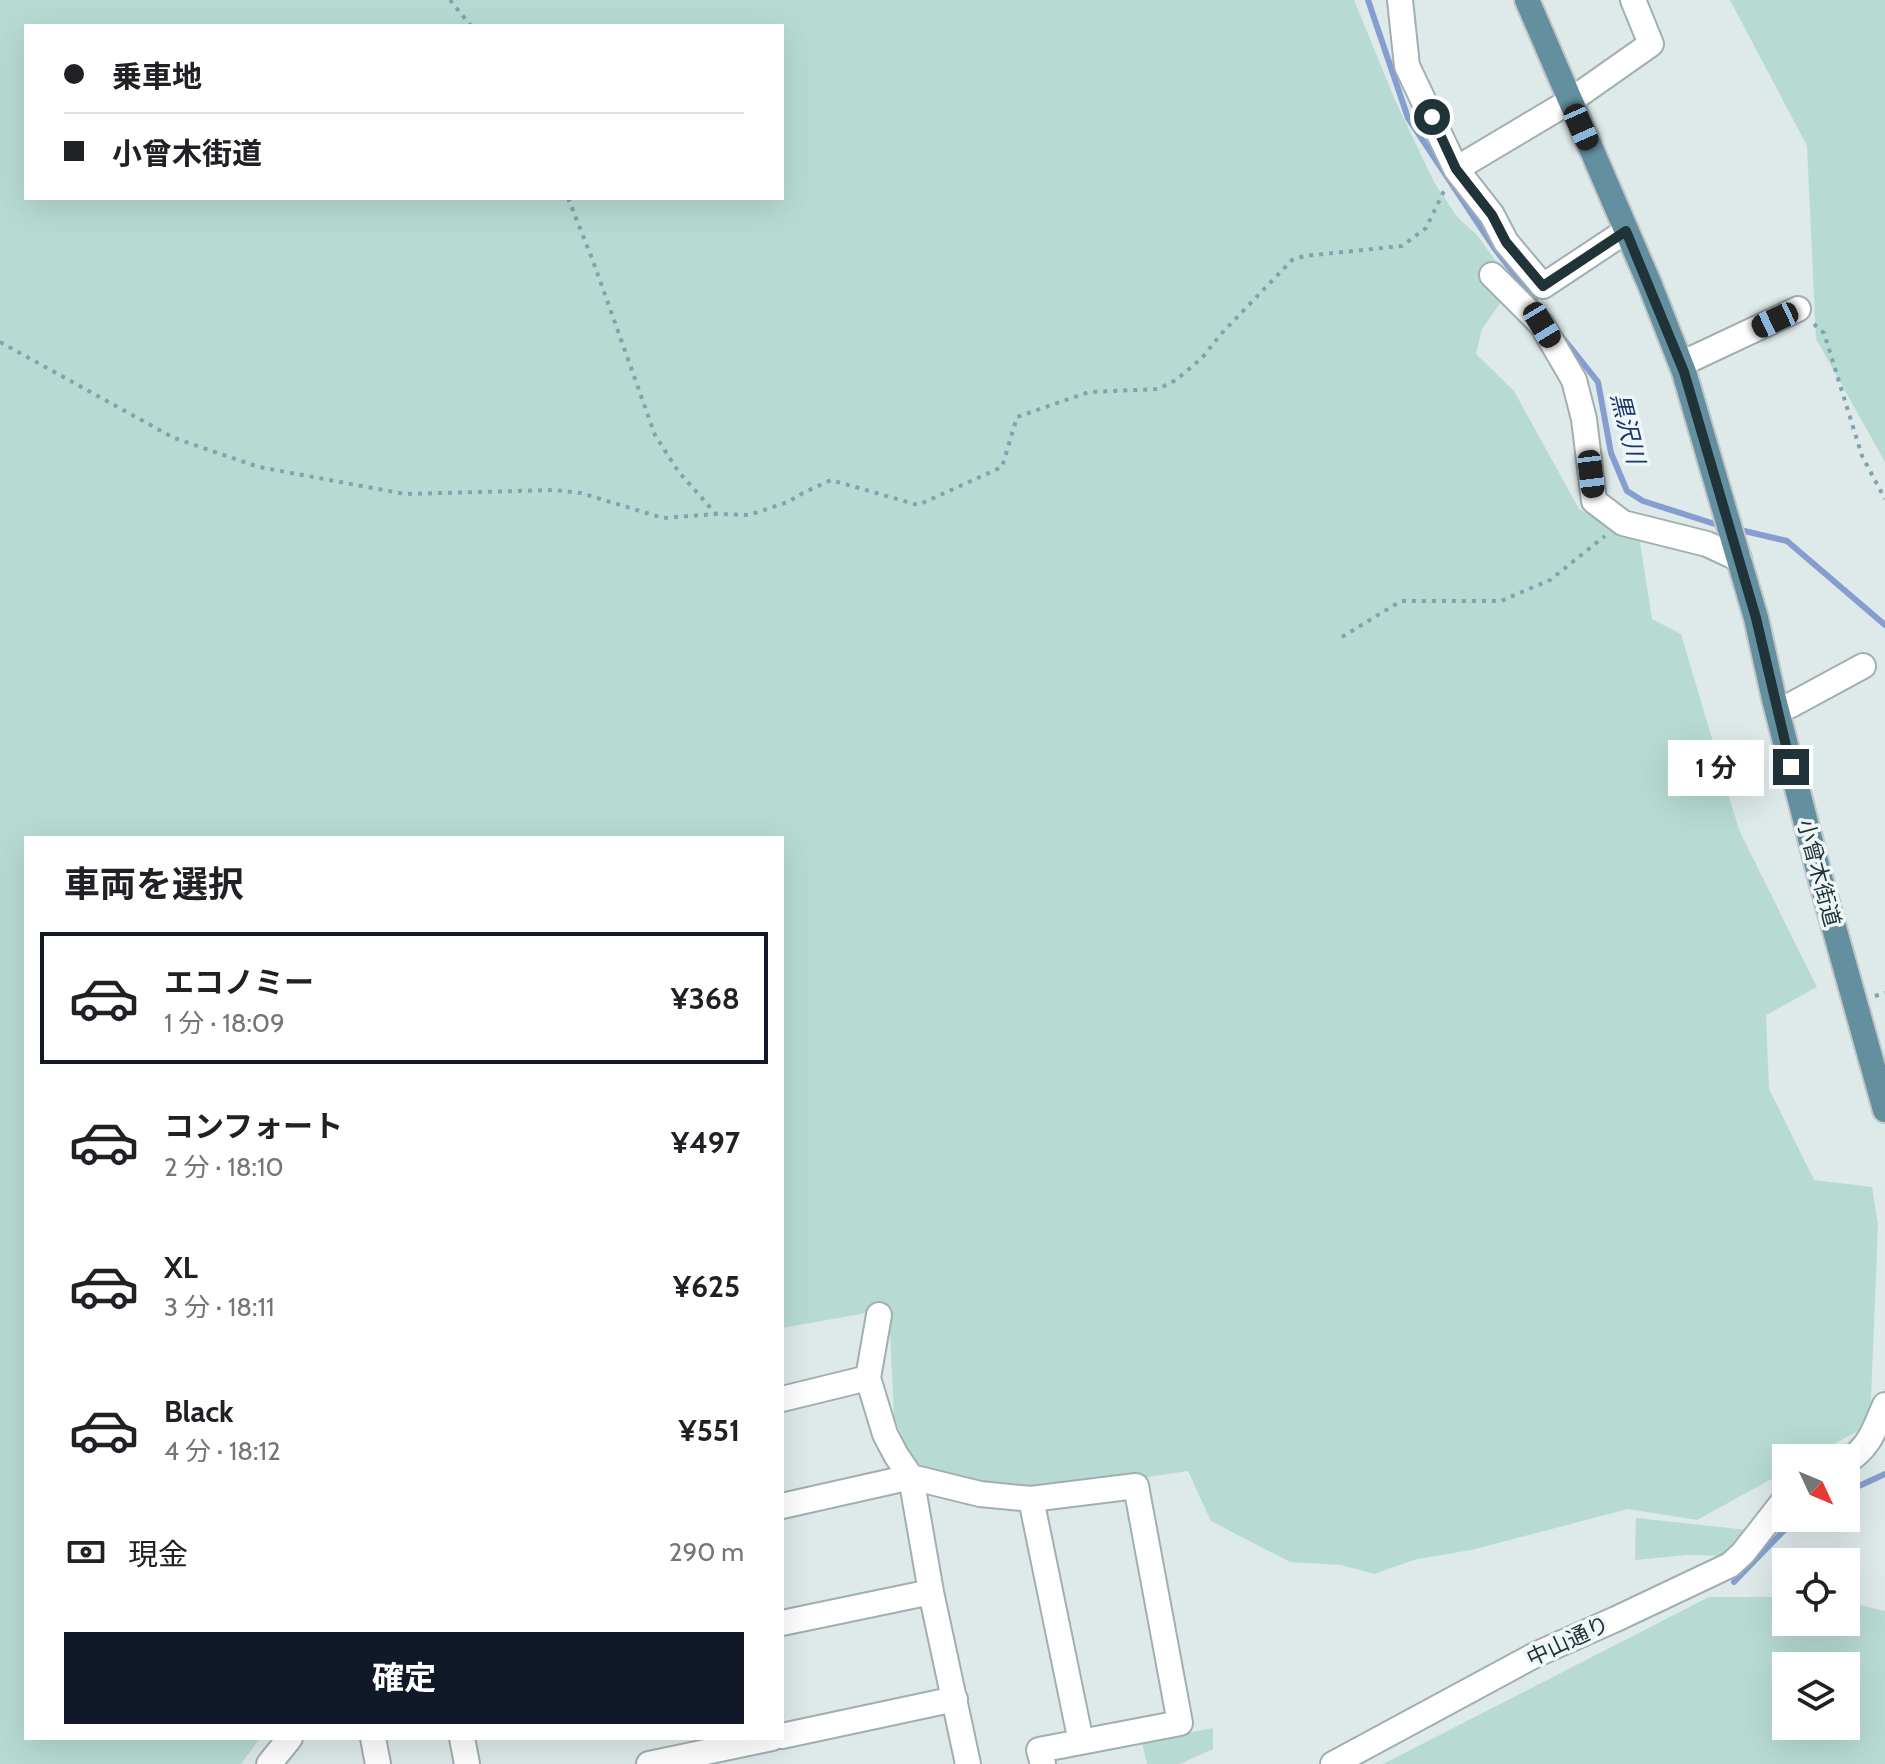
<!DOCTYPE html>
<html lang="ja">
<meta charset="utf-8">
<style>
body{margin:0;font-family:Cabin,"Noto Sans JP",sans-serif;background:#f6f6f6;color:#202124;height:100vh;display:flex;flex-direction:column;font-size:30px;white-space:nowrap}
*{box-sizing:border-box;margin:0}
p{font-size:26px;color:#757577}
.icon{flex:none;width:44px;height:44px;fill:none;stroke:currentColor;stroke-width:2;stroke-linecap:round;stroke-linejoin:round}
.map{position:relative;flex:1;overflow:hidden}
.sheet{position:absolute;left:24px;top:836px;width:760px;height:904px;display:flex;flex-direction:column;background:#fff;border-radius:0px;box-shadow:0 8px 32px #0002}
.sheet>*{flex:none}
.guide{position:absolute;left:24px;top:24px;width:760px;height:176px;border-radius:0px;box-shadow:0 8px 32px #0002;display:grid;align-content:center;height:176px;padding:0 40px;background:#fff}
.needle{width:52px;rotate:134deg}
.buttons{position:absolute;left:1772px;top:1444px;display:grid;gap:16px}
.buttons a{display:grid;place-items:center;width:88px;height:88px;border-radius:0px;background:#fff;box-shadow:0 8px 32px #0002;font-size:40px}
.end{position:absolute;width:36px;height:36px;margin:-18px;border:10px solid #203339;background:#fff;box-shadow:0 0 0 4px #fff}
.from{border-radius:50%}
.bubble{position:absolute;height:56px;border-radius:0px;background:#fff;box-shadow:0 8px 32px #0002;font-size:26px;font-weight:700;line-height:56px;text-align:center}
.car{position:absolute;width:24px;height:48px;margin:-24px -12px;border-radius:10px;box-shadow:0 0 6px 2px #0007;background:linear-gradient(#222 24%,#8ab4d8 0 40%,#222 0 76%,#8ab4d8 0 86%,#222 0)}
.guide b{display:flex;align-items:center;gap:28px;height:76px;font-size:30px}
.guide b+b{border-top:2px solid #e0e0e0}
.guide i{width:20px;height:20px;background:#202124}
ul{padding:0;list-style:none}
li{display:flex;align-items:center;gap:24px;height:132px;margin:0 16px 12px;padding:0 24px;border:4px solid transparent;border-radius:0px}
li div{flex:1}
li b{display:block;font-size:30px}
li em{font-style:normal;font-weight:700}
li.active{border-color:#111827}
li>.icon{width:72px;height:72px;stroke-width:1.5}
h2{padding:0 40px;font-size:36px;line-height:96px}
.pay{display:flex;align-items:center;gap:20px;height:88px;padding:0 40px;font-size:30px}
.pay p{margin-inline-start:auto}
.button{display:flex;gap:16px;margin-top:auto;padding:16px 40px}
.button a{flex:1;height:92px;border-radius:0px;background:#111827;color:#fff;font-size:32px;font-weight:700;line-height:92px;text-align:center}
.map>svg:first-child{display:block}
.green{fill:#b7dbd3;fill-rule:evenodd}
.lines{fill:none;stroke-linecap:round;stroke-linejoin:round}
.stream{stroke:#869ecf;stroke-width:6}
.minor-casing{stroke:#a1afb1;stroke-width:28}
.major-casing{stroke:#c1c6c8;stroke-width:28}
.path{stroke:#7fa4ad;stroke-width:4;stroke-dasharray:4 6;stroke-linecap:butt}
.minor{stroke:#fff;stroke-width:24}
.major{stroke:#638f9f;stroke-width:24}
.route{stroke:#203339;stroke-width:10}
.labels{text-anchor:middle;dominant-baseline:central;stroke-width:7;stroke-linejoin:round;paint-order:stroke}
.street-label{font-size:22px;fill:#203339;stroke:#eef6f6}
.water-label{font-size:24px;font-style:italic;fill:#1b3773;stroke:#eef6f6}
</style>
<div class="map">
<svg width="1885" height="1764" viewBox="0 0 1885 1764">
<rect width="100%" height="100%" fill="#dee9e9"/>
<path class="green" d="M0,0H1354L1395,100L1434,182L1458,218L1477,235L1513,285L1482,329L1476,354L1514,391L1579,509L1640,542L1652,619L1681,634L1739,830L1817,987L1766,1015L1769,1089L1814,1180L1872,1187L1878,1224L1870,1424L1809,1458H1786V1471L1697,1520L1628,1509L1471,1550L1417,1559L1374,1574L1341,1565L1290,1562L1211,1521L1188,1471L1079,1487H1014L954,1481L913,1461L894,1418L889,1309L782,1328V838H26V1738H260L241,1764H0ZM26,26H782V198H26Z
M1730,0H1885V462L1816,339L1807,146Z
M1636,1518L1748,1530L1727,1556L1687,1555L1635,1560Z
M1709,1597H1786V1622H1846V1602L1885,1611V1764H1383ZM1846,1666V1726H1786V1666Z
M1213,1728V1749L1180,1764H1147L1142,1742Z"/>
<g class="lines">
<path class="stream" d="M1368,0L1408,118L1495,249L1538,305
M1559,333L1598,382L1611,453L1627,491L1643,501L1721,526
M1736,529L1787,541L1885,625
M1846,1492L1885,1474
M1734,1582L1796,1518"/>
<defs>
<path id="minor" d="M1400,0L1407,66L1456,169L1492,215L1506,242L1543,286L1626,231
M1456,169L1570,101L1651,44L1633,0
M1492,275L1542,325L1574,380L1584,419L1594,501L1623,523L1707,544L1739,559
M1681,364L1798,309
M1777,710L1791,705L1863,666
M879,1315L868,1378L885,1434L896,1455L911,1477L980,1494L1031,1499L1136,1486L1180,1723L1039,1750L1043,1764
M782,1399L868,1378
M1846,1462C1870,1447 1874,1430 1885,1405
M1031,1499L1081,1742
M782,1506L911,1477L931,1592L968,1764
M782,1623L931,1592
M782,1736L955,1699
M373,1738L378,1764
M462,1738L467,1764
M269,1764L290,1738
M649,1764L772,1738
M1333,1764L1535,1655L1616,1619L1730,1565L1743,1553L1786,1498"/>
<path id="major" d="M1527,0L1650,285L1684,372L1756,618L1774,699L1821,881L1885,1110"/>
</defs>
<use href="#minor" class="minor-casing"/>
<use href="#major" class="major-casing"/>
<path class="path" d="M450,0L471,26
M568,198L593,261L655,435L678,471L716,514
M1814,324L1824,333L1862,456L1885,499
M0,342L174,438L259,467L405,494L554,490L581,493L663,518L716,514L749,515L788,502L803,493L831,480L918,505L1002,467L1017,417L1089,392L1158,389L1176,380L1202,358L1221,334L1292,260L1304,256L1402,246L1426,228L1444,191
M1342,637L1401,601H1501L1550,580L1605,536
M1875,996L1885,993"/>
<use href="#minor" class="minor"/>
<use href="#major" class="major"/>
</g>
<g class="lines">
<path class="route" d="M1432,117L1456,169L1492,215L1506,242L1543,286L1626,231L1684,372L1756,618L1791,767"/>
</g>
<g class="labels">
<g class="street-label">
<text transform="translate(1819 873) rotate(75)">小曾木街道</text>
<text transform="translate(1568 1641) rotate(-25)">中山通り</text>
</g>
<g class="water-label">
<text transform="translate(1628 428) rotate(76)">黒沢川</text>
</g>
</g>
</svg>
<div class="buttons">
<a><svg class="needle" viewBox="-14 -14 28 28"><path d="M0-13l5 13h-10z" fill="#e53935"/><path d="M0 13l5-13h-10z" fill="#757577"/></svg></a>
<a><svg class="icon" aria-label="locate" viewBox="0 0 24 24"><circle cx="12" cy="12" r="6"/><path d="M12 2v4M12 18v4M2 12h4M18 12h4"/></svg></a>
<a><svg class="icon" aria-label="layers" viewBox="0 0 24 24"><path d="M12 4l9 5-9 5-9-5zM3 14l9 5 9-5"/></svg></a>
</div>
<i class="end from" style="left:1432px;top:117px"></i>
<i class="end" style="left:1791px;top:767px"></i>
<div class="bubble" style="left:1668px;top:740px;width:96px">1 分</div>
<i class="car" style="left:1581px;top:127px;rotate:156deg"></i>
<i class="car" style="left:1775px;top:320px;rotate:245deg"></i>
<i class="car" style="left:1542px;top:325px;rotate:149deg"></i>
<i class="car" style="left:1591px;top:474px;rotate:173deg"></i>
<div class="guide">
<b><i class="from"></i>乗車地</b>
<b><i></i>小曾木街道</b>
</div>
<section class="sheet">
<h2>車両を選択</h2>
<ul>
<li class="active"><svg class="icon" aria-label="car" viewBox="0 0 24 24"><path d="M5 17H2v-5l4-1 3-4h7l3 4 3 1v5h-3M9 17h6M6 11h13"/><circle cx="7" cy="17" r="2"/><circle cx="17" cy="17" r="2"/></svg><div><b>エコノミー</b><p>1 分 · 18:09</p></div><em>¥368</em></li>
<li><svg class="icon" aria-label="car" viewBox="0 0 24 24"><path d="M5 17H2v-5l4-1 3-4h7l3 4 3 1v5h-3M9 17h6M6 11h13"/><circle cx="7" cy="17" r="2"/><circle cx="17" cy="17" r="2"/></svg><div><b>コンフォート</b><p>2 分 · 18:10</p></div><em>¥497</em></li>
<li><svg class="icon" aria-label="car" viewBox="0 0 24 24"><path d="M5 17H2v-5l4-1 3-4h7l3 4 3 1v5h-3M9 17h6M6 11h13"/><circle cx="7" cy="17" r="2"/><circle cx="17" cy="17" r="2"/></svg><div><b>XL</b><p>3 分 · 18:11</p></div><em>¥625</em></li>
<li><svg class="icon" aria-label="car" viewBox="0 0 24 24"><path d="M5 17H2v-5l4-1 3-4h7l3 4 3 1v5h-3M9 17h6M6 11h13"/><circle cx="7" cy="17" r="2"/><circle cx="17" cy="17" r="2"/></svg><div><b>Black</b><p>4 分 · 18:12</p></div><em>¥551</em></li>
</ul>
<div class="pay"><svg class="icon" aria-label="cash" viewBox="0 0 24 24"><path d="M3 7h18v10H3z"/><circle cx="12" cy="12" r="2"/></svg>現金<p>290 m</p></div>
<div class="button"><a>確定</a></div>
</section>
</div>
